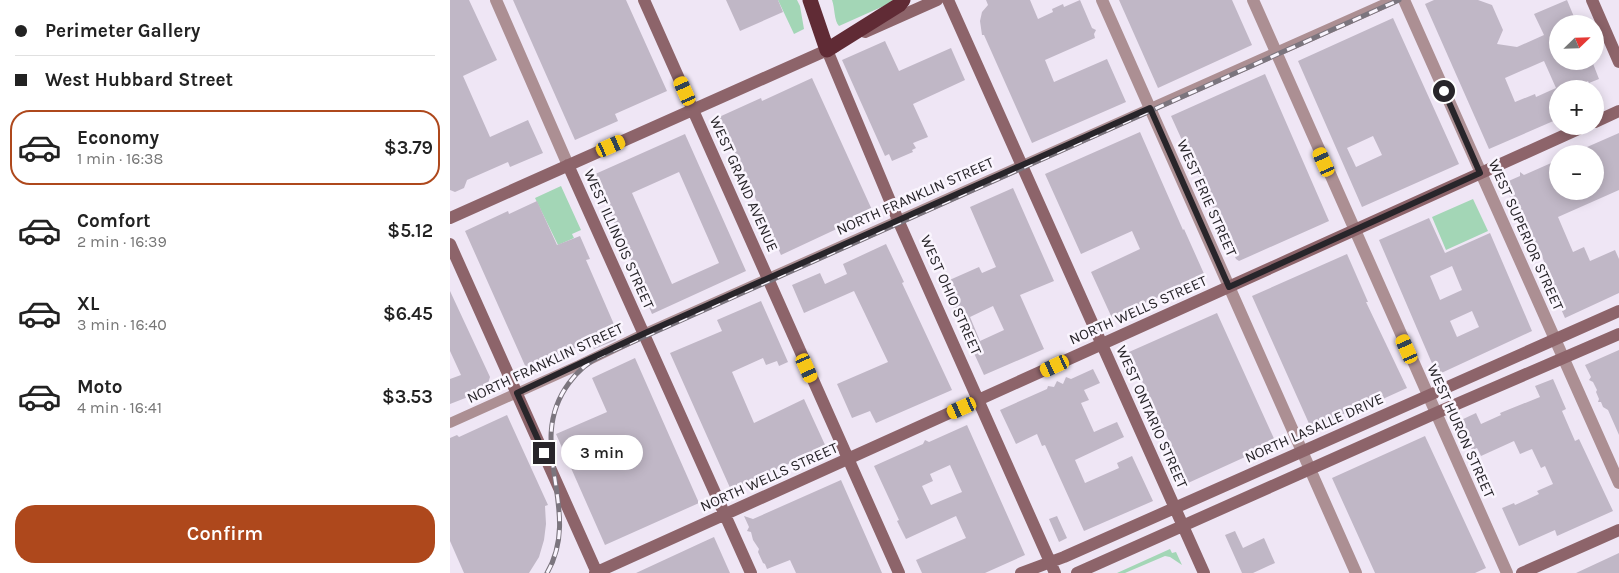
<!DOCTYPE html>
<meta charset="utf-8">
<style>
body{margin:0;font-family:Karla,sans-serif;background:#f6f6f6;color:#222;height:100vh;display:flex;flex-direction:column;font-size:19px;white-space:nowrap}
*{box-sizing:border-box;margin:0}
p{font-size:16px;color:#767676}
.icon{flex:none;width:28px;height:28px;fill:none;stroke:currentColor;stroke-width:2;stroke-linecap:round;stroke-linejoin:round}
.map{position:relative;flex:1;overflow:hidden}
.sheet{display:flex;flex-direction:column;background:#fff;width:450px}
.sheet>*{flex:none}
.banner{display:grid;align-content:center;height:110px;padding:0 15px;background:#fff}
.needle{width:32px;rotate:67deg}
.controls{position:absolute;left:1099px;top:15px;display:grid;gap:10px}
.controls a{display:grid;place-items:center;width:55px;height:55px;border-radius:50%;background:#fff;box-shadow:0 2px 12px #0003;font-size:25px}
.end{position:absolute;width:22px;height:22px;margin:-11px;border:6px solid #28252a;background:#fff;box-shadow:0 0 0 2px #fff}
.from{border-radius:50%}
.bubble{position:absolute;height:35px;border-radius:18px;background:#fff;box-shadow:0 2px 12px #0003;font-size:16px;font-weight:600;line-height:35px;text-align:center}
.car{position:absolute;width:15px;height:30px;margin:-15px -8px;border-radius:6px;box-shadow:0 0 4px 1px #0007;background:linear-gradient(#f5c518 24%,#345 0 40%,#f5c518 0 76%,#345 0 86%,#f5c518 0)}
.banner b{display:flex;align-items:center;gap:18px;height:48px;font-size:19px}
.banner b+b{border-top:1px solid #e0e0e0}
.banner i{width:12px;height:12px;background:#222}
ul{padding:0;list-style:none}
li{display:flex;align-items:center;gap:15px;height:75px;margin:0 10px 8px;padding:0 5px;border:2px solid transparent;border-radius:20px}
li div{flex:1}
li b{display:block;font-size:19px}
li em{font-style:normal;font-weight:600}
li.on{border-color:#ae481c}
li>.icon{width:45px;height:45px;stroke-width:1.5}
.primary-button{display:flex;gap:10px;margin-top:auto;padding:10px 15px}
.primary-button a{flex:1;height:58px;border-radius:20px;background:#ae481c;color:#fff;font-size:20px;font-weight:600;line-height:58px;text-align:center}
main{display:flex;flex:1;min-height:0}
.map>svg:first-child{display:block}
.green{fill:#a3d6b6}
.building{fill:#c0b7c6;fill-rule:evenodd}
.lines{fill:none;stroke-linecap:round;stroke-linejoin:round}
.minor{stroke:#ac8f93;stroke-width:10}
.tertiary{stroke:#ac8f93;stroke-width:12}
.secondary{stroke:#8d646a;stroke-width:12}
.motorway{stroke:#602b35;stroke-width:15}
.rail-casing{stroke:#7b757e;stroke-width:5}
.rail{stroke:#faf5fe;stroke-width:3;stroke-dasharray:9;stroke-linecap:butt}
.route{stroke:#28252a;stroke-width:6}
.labels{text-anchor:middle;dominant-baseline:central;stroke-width:5;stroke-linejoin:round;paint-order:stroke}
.street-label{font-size:15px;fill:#28252a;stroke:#faf5fe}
</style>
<main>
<section class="sheet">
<div class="banner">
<b><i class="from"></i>Perimeter Gallery</b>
<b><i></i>West Hubbard Street</b>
</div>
<ul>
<li class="on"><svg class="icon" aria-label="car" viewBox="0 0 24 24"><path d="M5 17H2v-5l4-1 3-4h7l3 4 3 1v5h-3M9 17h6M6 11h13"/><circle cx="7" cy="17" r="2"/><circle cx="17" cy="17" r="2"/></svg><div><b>Economy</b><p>1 min · 16:38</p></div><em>$3.79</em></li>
<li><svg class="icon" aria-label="car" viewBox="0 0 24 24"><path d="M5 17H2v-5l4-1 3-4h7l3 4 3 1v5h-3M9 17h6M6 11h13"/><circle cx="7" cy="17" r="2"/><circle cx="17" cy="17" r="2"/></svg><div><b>Comfort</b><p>2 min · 16:39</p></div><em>$5.12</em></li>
<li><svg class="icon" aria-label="car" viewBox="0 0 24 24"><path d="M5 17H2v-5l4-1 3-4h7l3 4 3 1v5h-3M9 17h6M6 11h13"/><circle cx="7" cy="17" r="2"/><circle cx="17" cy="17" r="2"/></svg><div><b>XL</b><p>3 min · 16:40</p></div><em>$6.45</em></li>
<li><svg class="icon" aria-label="car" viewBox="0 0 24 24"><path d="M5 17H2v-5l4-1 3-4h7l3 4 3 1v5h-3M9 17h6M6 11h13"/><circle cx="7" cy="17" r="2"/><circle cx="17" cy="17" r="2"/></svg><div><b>Moto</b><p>4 min · 16:41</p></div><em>$3.53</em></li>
</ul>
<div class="primary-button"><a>Confirm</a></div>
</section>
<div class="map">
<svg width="1169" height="573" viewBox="0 0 1169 573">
<rect width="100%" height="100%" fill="#efe6f5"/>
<path class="green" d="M328,0H347L350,6L354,29L344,34Z
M382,0H443L436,5L389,26C384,21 385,8 382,0Z
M111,186L131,230L122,234L124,238L108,245L85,198Z
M1023,199L1038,231L996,250L982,217Z
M720,549L722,553L726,552L732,565L720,557L715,556L675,573H667Z"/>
<path class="building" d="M0,0H19L47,60L13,76L40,137L78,120L93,153L60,167L58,162L17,180L14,188L5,192L0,190Z
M63,0H176L217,91L165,114L168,121L125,140Z
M276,0H328L333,12L290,31Z
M536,0H580L588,19L603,12L602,9L613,4L614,7L630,0L642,28L646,30L644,34L645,38L595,60L604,82L657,59L676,102L582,143L534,35H532L530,21L532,12L538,5Z
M669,0H782L802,45L708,88Z
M984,0H1028L1042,5L1053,30L1047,44L1067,47L1094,35L1084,14L1117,0L1127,24H1108V61H1142L1149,79L1139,83L1138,81L1123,89H1108V119L1039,149L975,4ZM1094,61L1106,88L1086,97L1085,94L1065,102L1055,78Z
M943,18L1009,164L912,207L848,61ZM923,136L932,155L906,167L897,148Z
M435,41L449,71L501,48L515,80L463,104L478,137L463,143L466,148L462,150L463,152L442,161L439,154L435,156L392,60Z
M815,74L879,221L789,261L786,259L721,116Z
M362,78L423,212L331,255L269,117L311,98L312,101Z
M690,132L733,230L734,229L755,276L662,318L641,272L690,249L682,231L631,254L595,174Z
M1169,133V190L1108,217L1123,252L1134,247L1140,261L1165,250L1169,259V293L1115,318L1092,266L1095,264L1089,248L1085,251L1075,232L1054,183L1070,176V172L1074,175L1108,160V191H1145V154H1121Z
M235,134L296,271L202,314L192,291L194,290L186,271L143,175ZM229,172L269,263L222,284L182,193Z
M563,188L604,281L570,295L594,349L534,375L495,290L498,289L495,282L529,267L532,273L546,267L520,207ZM543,306L554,330L530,341L520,317Z
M87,201L107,245L130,236L140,259L136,260L166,329L162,331L166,340L144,349L140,341L77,370L15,231L58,211L59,214Z
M979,218L995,253L1040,233L1082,331L987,375L929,240ZM1002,266L1012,290L990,300L980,276ZM1022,311L1029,327L1007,337L1000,321Z
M436,244L454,282L452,283L502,390L426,423L420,411L402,418L387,384L438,362L404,291L354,313L342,285L370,273L375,284L397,274L393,264Z
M897,254L918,302H916L957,388L913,408L912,406L861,428L802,296Z
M0,291L40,377L36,390L0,404V379L11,375L0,351Z
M311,301L338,362L329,366L327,361L316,365L313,358L282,372L304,423L354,399L376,447L281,490L220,353L272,331L267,320Z
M767,313L826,443L738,483L679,352Z
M1169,350V435L1158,410L1153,407L1151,402H1148L1149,399L1146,392L1147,390L1143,382L1139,380L1141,377L1135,365Z
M185,358L249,503L155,545L106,434L157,412L142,378Z
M643,369L650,383L634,390L639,400L631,403L644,432L667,422L674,437L625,460L635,483L669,468L667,463L682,456L703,501L634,531L595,445L592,446L587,434L566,444L550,410L597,389L598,386L604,387L607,381L613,384L616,377L621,379Z
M1103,379L1116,409L1112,411L1125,441L1129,439L1163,511L1107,536L1105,530L1069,546L1052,508L1064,503L1065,505L1089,494L1087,491L1103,484L1095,466L1091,468L1082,449L1070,454L1064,441L1031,456L1027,448L1022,450L1009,421L1026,413L1031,424L1051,415L1050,413L1090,397L1085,386Z
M57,415L98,505L95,506L96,524L94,540L89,557L79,573H14L0,541V438L7,435L9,437Z
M517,425L575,555L535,573H472L466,560L516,538L506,516L456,539L447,521L449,520L424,466L473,444L475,440L479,442ZM500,465L512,492L481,505L472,486L483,481L480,474Z
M975,436L1036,568L1025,573H925L882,478Z
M391,480L432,573H346L340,560L317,569L315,564L313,563L308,552L309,549L303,540L301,532L297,531L299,527L294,516L303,519Z
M607,516L617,538L609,542L599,519Z
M785,531L793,548L814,538L825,563L803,573H792L775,535Z
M264,537L280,573H186L253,542Z
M1169,553V573H1126Z"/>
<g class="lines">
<path class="minor" d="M0,423L129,365L193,334L943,0"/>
<path class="tertiary" d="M46,0L118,165
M652,0L906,573
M803,0L1057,573
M954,0L1169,483"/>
<path class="secondary" d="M194,0L449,573
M498,0L754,573
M1142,0L1169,62
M415,32L487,0
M377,50L448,220L605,573
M1145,122L1169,111
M118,165L301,573
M0,218L384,47
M0,244L147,573
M145,573L1135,126
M571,573L614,557L1169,311
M627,573L986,413L1169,334
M1072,573L1169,530"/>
<path class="motorway" d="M360,0L377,50L449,5L453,0"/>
<defs>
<path id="rail" d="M97,573C134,509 73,445 119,383C127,372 138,362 151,356L949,0"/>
</defs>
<use href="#rail" class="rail-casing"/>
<use href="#rail" class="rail"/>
</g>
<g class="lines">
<path class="route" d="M94,453L67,393L193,334L700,108L779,287L1030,173L994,91"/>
</g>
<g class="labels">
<g class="street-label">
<text transform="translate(294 184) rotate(66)">WEST GRAND AVENUE</text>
<text transform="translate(465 196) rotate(-24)">NORTH FRANKLIN STREET</text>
<text transform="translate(757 198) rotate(66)">WEST ERIE STREET</text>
<text transform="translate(1076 235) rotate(66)">WEST SUPERIOR STREET</text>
<text transform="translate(169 239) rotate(66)">WEST ILLINOIS STREET</text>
<text transform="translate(501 295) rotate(66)">WEST OHIO STREET</text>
<text transform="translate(688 310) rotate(-24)">NORTH WELLS STREET</text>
<text transform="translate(95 363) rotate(-25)">NORTH FRANKLIN STREET</text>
<text transform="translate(702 417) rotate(66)">WEST ONTARIO STREET</text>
<text transform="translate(864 428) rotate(-24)">NORTH LASALLE DRIVE</text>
<text transform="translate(1011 431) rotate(66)">WEST HURON STREET</text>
<text transform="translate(319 477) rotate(-24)">NORTH WELLS STREET</text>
</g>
</g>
</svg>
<div class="controls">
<a><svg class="needle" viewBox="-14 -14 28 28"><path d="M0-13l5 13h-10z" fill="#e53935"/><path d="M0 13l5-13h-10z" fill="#767676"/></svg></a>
<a>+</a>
<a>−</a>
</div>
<i class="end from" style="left:994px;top:91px"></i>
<i class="end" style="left:94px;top:453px"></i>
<div class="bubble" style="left:111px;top:435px;width:82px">3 min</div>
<i class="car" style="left:235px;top:91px;rotate:336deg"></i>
<i class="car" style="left:161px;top:146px;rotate:66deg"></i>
<i class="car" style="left:874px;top:162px;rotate:336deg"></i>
<i class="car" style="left:957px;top:349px;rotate:336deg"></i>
<i class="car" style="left:605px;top:366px;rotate:245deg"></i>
<i class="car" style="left:357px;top:368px;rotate:156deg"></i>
<i class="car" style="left:512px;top:408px;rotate:246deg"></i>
</div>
</main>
